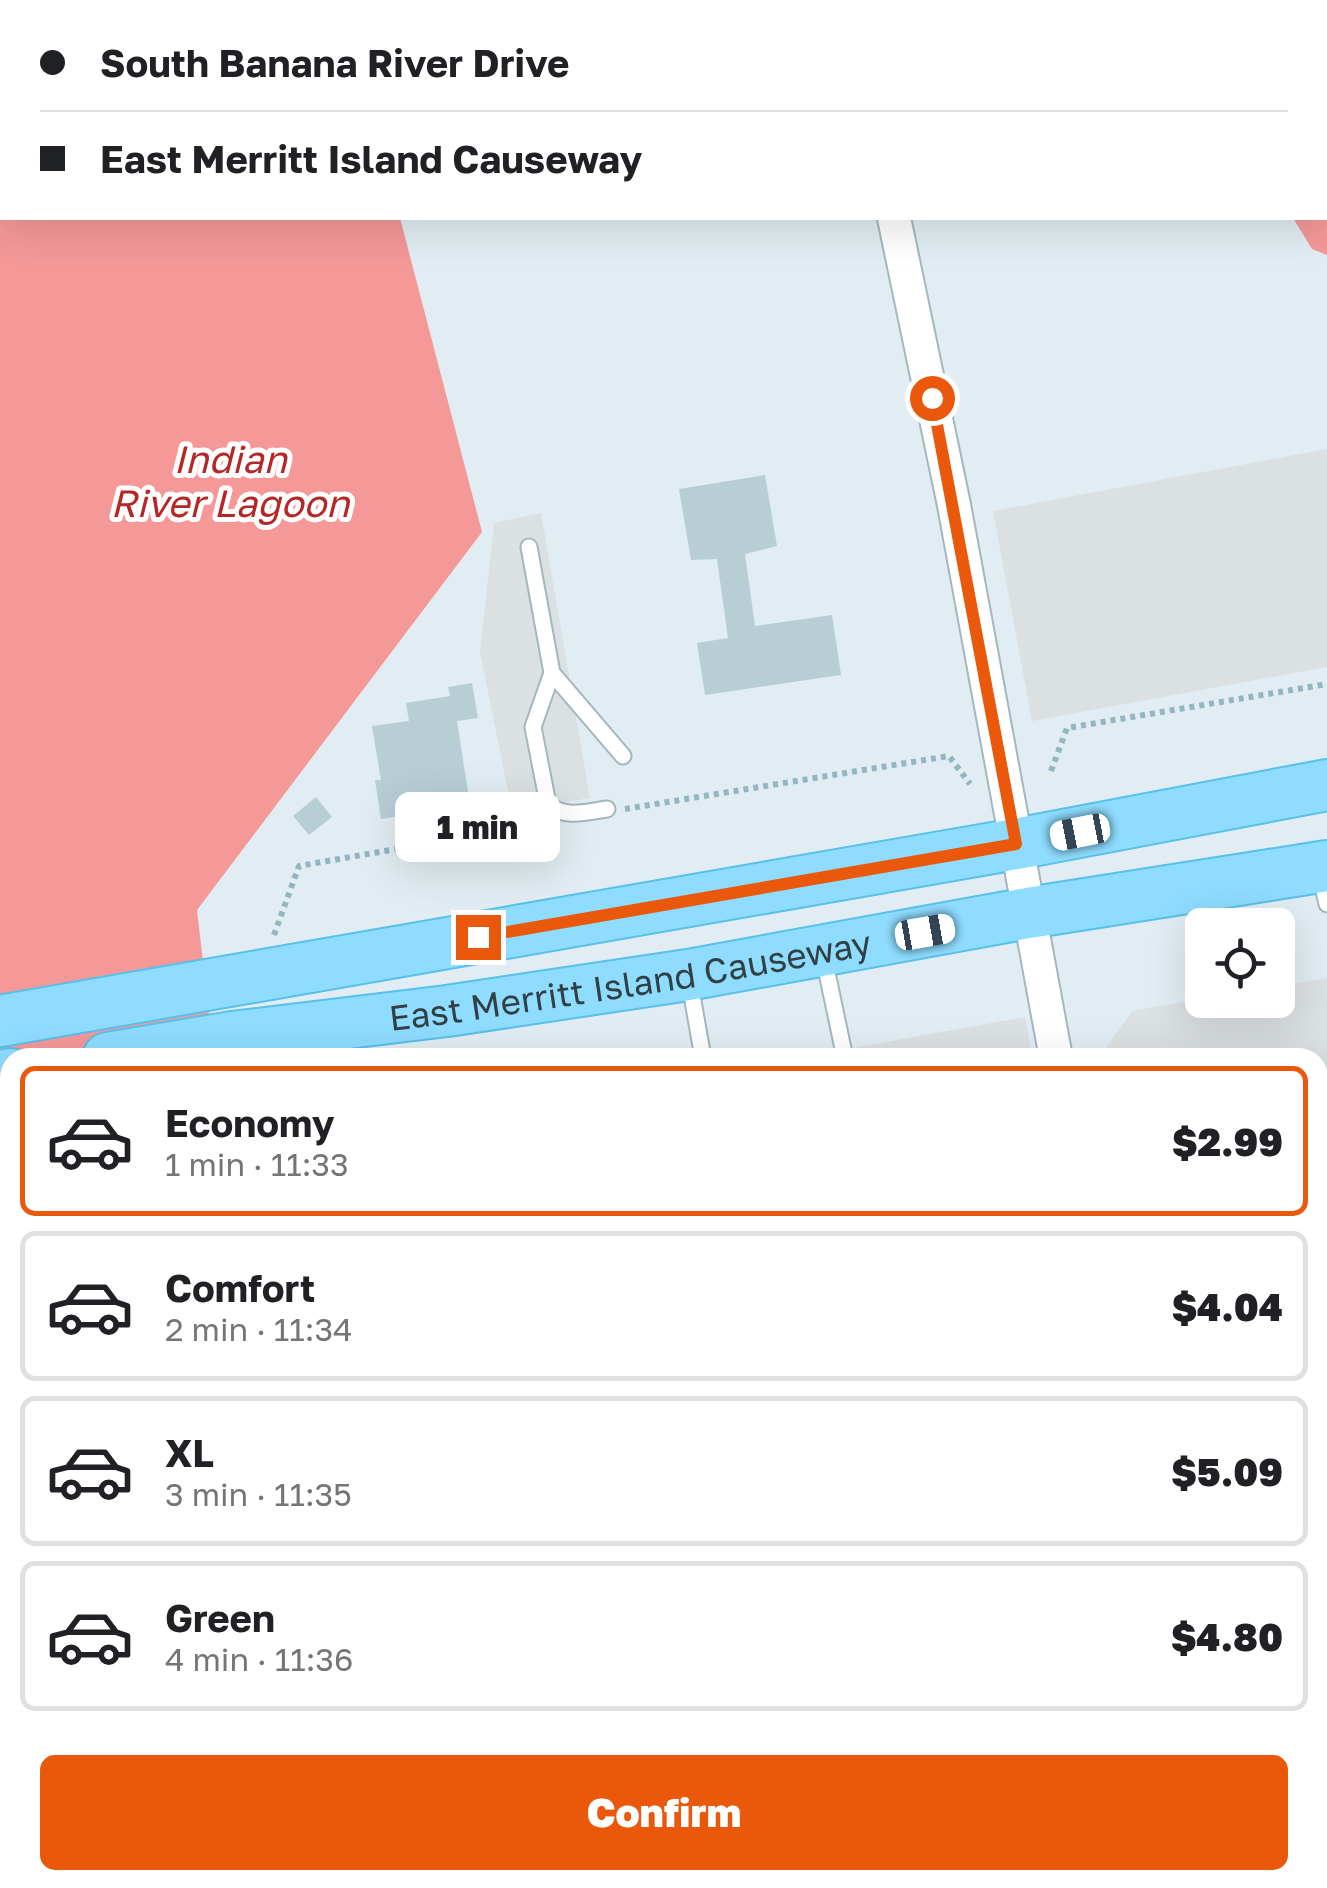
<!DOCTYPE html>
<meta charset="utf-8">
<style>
body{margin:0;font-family:"Golos Text",sans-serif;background:#f2f2f2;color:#202124;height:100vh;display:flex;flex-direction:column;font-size:38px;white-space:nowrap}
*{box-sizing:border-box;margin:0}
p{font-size:32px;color:#757577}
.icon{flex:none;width:55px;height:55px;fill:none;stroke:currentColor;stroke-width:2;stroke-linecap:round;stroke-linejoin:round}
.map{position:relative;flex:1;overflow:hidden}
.panel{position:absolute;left:0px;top:1048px;width:1328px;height:842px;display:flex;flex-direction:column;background:#fff;border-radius:30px 30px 0 0;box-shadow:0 10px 40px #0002}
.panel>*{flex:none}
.top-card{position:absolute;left:0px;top:0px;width:1328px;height:220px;box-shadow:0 10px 40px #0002;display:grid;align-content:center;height:220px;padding:0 40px;background:#fff}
.controls{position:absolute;left:1185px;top:908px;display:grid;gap:20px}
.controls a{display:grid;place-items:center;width:110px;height:110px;border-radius:15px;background:#fff;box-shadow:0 10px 40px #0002;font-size:50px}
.end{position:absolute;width:45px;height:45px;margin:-22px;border:12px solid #ea580c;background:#fff;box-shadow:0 0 0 5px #fff}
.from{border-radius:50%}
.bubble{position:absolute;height:70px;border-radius:15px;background:#fff;box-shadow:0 10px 40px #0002;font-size:32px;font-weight:800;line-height:70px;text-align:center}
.car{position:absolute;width:30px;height:60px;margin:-30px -15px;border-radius:12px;box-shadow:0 0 8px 2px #0007;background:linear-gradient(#fff 24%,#345 0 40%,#fff 0 76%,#345 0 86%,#fff 0)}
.top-card b{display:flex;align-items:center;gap:35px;height:95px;font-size:38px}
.top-card b+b{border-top:2px solid #e0e0e0}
.top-card i{width:25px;height:25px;background:#202124}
ul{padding:18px 0 0;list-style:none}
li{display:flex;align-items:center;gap:30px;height:150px;margin:0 20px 15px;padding:0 20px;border:5px solid #e0e0e0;border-radius:15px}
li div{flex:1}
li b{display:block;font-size:38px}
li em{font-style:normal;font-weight:800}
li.on{border-color:#ea580c}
li>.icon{width:90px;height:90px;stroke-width:1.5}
.cta{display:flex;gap:20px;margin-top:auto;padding:20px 40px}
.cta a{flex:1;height:115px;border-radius:15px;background:#ea580c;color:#fff;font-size:40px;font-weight:800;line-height:115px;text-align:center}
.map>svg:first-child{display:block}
.parking{fill:#dbe0e2}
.water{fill:#f49898}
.building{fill:#b7ced4}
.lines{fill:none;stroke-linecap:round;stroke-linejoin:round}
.service-casing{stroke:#a4b7be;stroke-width:19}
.minor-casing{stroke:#a4b7be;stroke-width:36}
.primary-casing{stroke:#57c0eb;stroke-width:54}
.path{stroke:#94b6c1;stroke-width:6;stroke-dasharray:5 5;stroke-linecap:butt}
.service{stroke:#fff;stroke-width:15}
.minor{stroke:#fff;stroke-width:32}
.primary{stroke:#8edcff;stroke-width:50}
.route{stroke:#ea580c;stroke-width:12}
.labels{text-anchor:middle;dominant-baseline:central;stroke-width:10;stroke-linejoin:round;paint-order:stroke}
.street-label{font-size:35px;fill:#324044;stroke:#fff}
.water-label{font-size:38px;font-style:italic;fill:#b52726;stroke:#fff}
</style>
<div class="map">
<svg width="1327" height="1888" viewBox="0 0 1327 1888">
<rect width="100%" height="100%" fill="#e1edf2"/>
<path class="parking" d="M1327,449V667L1032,721L993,511Z
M541,513L590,798L512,811L480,652L494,523Z
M1327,978V1075L1318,1076V1058L1108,1057L1106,1048L1132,1011L1202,999L1278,1000V986Z
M1025,1017L1032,1057L826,1058L825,1053Z"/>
<path class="water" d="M0,0H344L345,2H2V218H400L482,532L197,910L214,1057L10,1058V1880H1022L1023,1888H0Z
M1325,125L1327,127V255L1312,249L1293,218H1325Z"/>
<path class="building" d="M765,475L777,546L745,554L755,626L832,615L841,675L705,695L697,643L728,638L717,559L691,560L679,489Z
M472,683L478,718L457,721L470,804L381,819L375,780H381L372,726L409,721L406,703L450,696L448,687Z
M316,797L332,817L309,835L293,816Z
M1327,1086V1315L1318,1317V1088Z
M1097,1880H1185L1187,1888H1099Z"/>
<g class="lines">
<defs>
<path id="service" d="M591,0V2
M712,2L714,0
M529,547L552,673L623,756
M552,673L533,727L548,804C564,819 587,812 607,809
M1320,874L1327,904
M823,954L845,1058
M690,984L703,1058"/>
<path id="minor" d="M848,0V2
M894,218L954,505L1056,1058
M1228,1880L1230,1888"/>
<g id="primary">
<path d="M0,1021L1016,844L1327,785"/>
<path id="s1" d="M108,1058L232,1037L447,1011L688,975L1028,913L1327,866"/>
<path d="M0,1076L10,1074"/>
</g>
</defs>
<use href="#service" class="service-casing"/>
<use href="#minor" class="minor-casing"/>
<use href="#primary" class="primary-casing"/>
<path class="path" d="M1051,771L1067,728L1327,684
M625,809L949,756L970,784
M274,935L299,866L539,824"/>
<use href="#service" class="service"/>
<use href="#minor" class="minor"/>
<use href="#primary" class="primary"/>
</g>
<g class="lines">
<path class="route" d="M478,937L1016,844L932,398"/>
</g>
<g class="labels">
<g class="street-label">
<text stroke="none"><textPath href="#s1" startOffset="528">East Merritt Island Causeway</textPath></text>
</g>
<g class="water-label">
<text x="230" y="458">Indian<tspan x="230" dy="44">River Lagoon</tspan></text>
</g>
</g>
</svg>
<div class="controls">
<a><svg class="icon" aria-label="locate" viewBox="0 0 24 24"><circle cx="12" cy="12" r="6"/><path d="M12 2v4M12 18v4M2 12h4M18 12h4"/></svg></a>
</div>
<i class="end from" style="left:932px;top:398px"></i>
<i class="end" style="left:478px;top:937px"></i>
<div class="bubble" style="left:395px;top:792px;width:165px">1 min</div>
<i class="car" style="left:1080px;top:832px;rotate:259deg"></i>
<i class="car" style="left:925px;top:932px;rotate:80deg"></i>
<div class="top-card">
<b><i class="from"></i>South Banana River Drive</b>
<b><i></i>East Merritt Island Causeway</b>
</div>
<section class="panel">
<ul>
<li class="on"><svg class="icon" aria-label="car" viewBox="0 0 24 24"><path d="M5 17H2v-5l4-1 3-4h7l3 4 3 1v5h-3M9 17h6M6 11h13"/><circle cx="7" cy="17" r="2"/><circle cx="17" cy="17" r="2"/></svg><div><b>Economy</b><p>1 min · 11:33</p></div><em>$2.99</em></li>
<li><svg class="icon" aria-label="car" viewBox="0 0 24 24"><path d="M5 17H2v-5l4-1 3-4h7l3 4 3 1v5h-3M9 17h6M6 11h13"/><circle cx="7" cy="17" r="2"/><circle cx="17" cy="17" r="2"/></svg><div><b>Comfort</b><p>2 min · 11:34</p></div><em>$4.04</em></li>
<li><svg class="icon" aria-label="car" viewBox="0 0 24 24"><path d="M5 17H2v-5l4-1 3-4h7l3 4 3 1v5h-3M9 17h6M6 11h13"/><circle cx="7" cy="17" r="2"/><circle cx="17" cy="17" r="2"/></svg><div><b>XL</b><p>3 min · 11:35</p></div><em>$5.09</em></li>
<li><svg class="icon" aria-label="car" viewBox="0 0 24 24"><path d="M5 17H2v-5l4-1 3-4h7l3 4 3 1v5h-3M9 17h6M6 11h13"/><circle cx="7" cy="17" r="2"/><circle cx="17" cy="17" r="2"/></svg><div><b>Green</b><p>4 min · 11:36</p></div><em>$4.80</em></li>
</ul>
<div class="cta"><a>Confirm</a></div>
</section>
</div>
